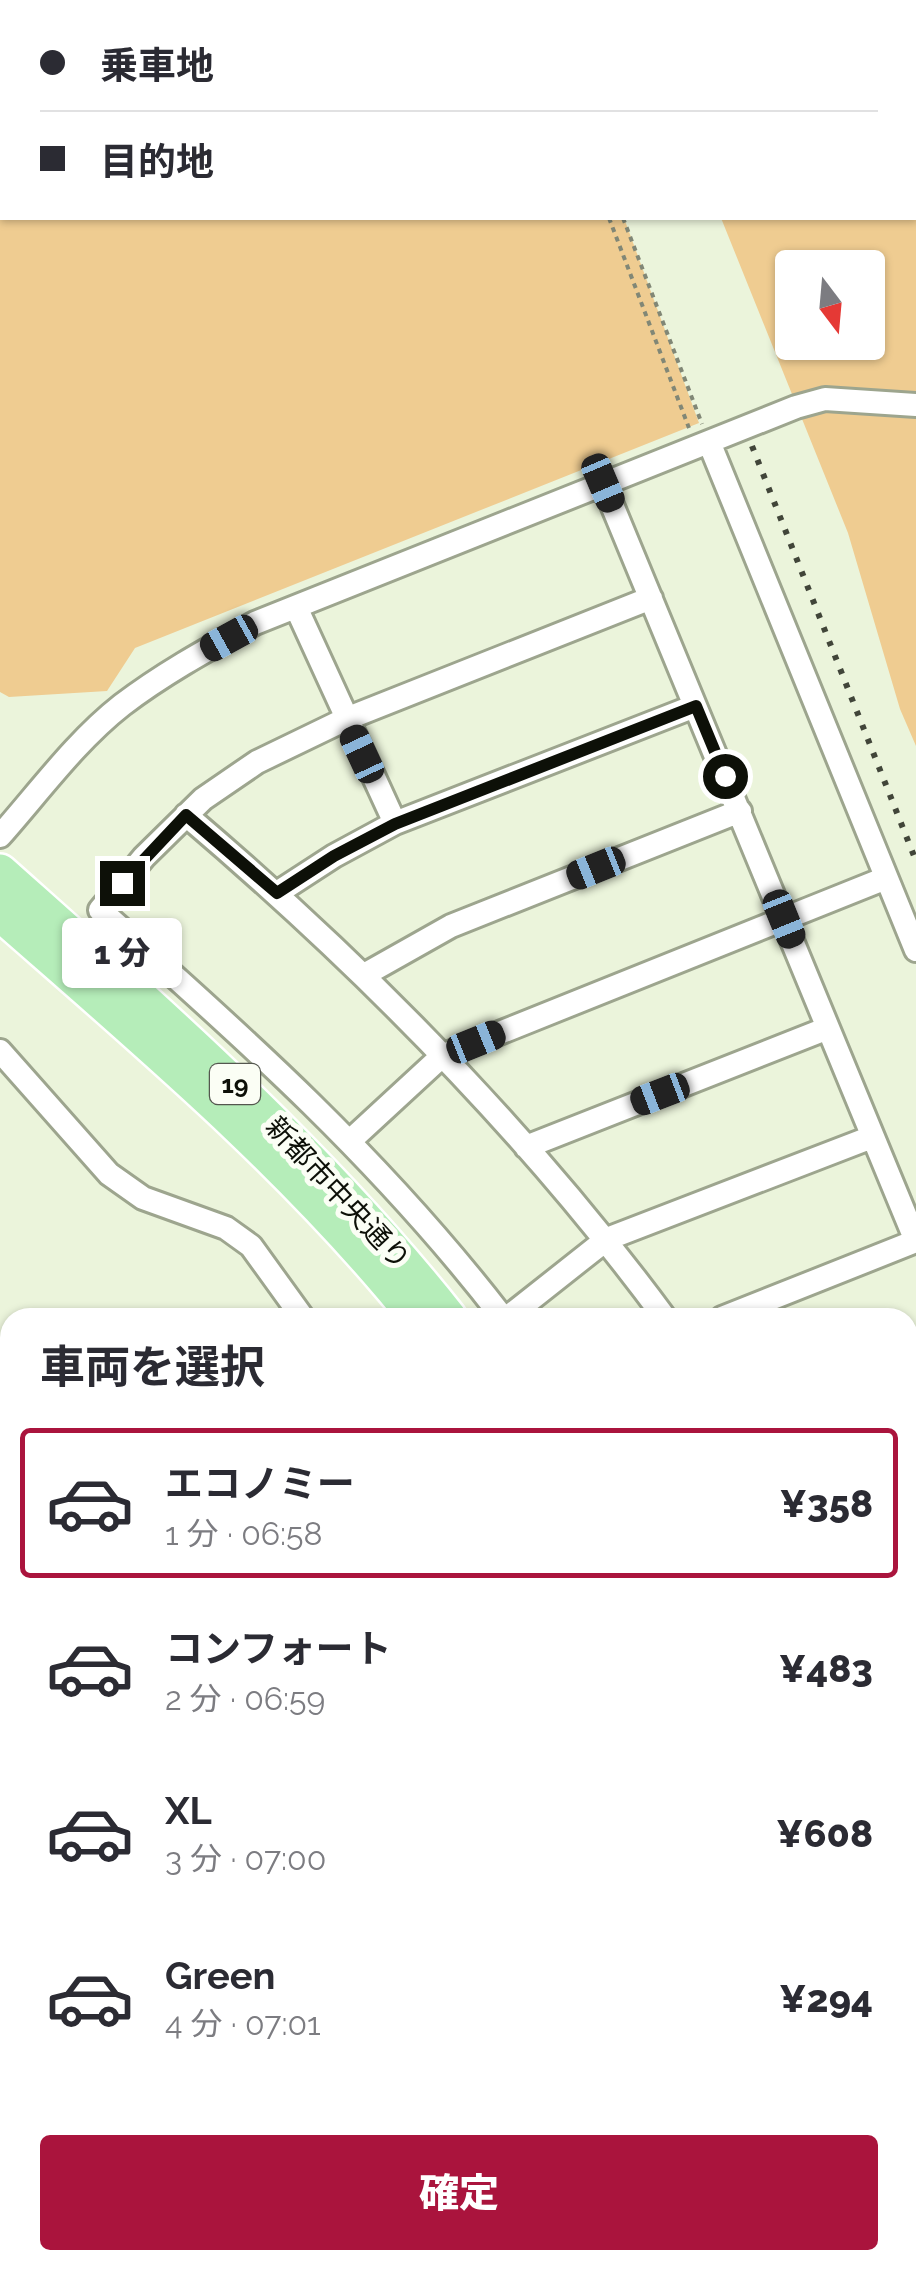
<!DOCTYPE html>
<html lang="ja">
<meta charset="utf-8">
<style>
body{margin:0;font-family:Raleway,"Noto Sans JP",sans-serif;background:#f2f2f3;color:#2b2b33;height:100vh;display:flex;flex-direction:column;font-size:38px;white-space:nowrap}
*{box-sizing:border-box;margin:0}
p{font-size:32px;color:#7c7c81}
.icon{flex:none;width:55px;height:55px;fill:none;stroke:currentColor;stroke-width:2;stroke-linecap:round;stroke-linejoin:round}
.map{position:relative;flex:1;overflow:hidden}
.sheet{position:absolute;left:0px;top:1308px;width:918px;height:962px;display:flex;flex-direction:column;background:#fff;border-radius:30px 30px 0 0;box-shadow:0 2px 8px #0004}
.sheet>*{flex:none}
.guide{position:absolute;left:0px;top:0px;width:918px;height:220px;box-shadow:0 2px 8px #0004;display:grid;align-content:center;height:220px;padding:0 40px;background:#fff}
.needle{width:65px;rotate:164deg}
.controls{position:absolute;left:775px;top:250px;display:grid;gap:20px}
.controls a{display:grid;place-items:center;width:110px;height:110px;border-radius:10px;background:#fff;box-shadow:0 2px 8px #0004;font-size:50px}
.end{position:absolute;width:45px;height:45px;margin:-22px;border:12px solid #0d1008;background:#fff;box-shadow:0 0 0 5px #fff}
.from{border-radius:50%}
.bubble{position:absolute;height:70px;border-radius:10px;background:#fff;box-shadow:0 2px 8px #0004;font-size:32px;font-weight:800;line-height:70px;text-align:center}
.car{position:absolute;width:30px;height:60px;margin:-30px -15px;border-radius:12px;box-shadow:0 0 8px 2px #0007;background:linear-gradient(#222 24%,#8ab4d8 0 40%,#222 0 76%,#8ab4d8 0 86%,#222 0)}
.guide b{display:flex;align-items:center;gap:35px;height:95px;font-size:38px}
.guide b+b{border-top:2px solid #e1e1e2}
.guide i{width:25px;height:25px;background:#2b2b33}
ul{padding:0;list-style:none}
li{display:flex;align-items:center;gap:30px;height:150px;margin:0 20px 15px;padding:0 20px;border:5px solid transparent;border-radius:10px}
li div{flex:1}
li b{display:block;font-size:38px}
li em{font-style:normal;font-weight:800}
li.on{border-color:#aa143d}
li>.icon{width:90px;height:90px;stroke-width:1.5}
h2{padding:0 40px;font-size:45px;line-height:120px}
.action{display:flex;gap:20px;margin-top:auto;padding:20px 40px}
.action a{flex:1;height:115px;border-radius:10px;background:#aa143d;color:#fff;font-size:40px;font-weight:800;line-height:115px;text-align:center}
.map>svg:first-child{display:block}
.built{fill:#dce8c8}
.green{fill:#efcc91;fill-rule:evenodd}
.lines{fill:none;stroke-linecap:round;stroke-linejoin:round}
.service-casing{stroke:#9da58e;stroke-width:16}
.minor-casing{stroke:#9da58e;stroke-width:28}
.tertiary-casing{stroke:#9da58e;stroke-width:32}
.primary-casing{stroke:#fff;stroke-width:40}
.motorway-casing{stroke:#fff;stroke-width:45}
.path{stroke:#818776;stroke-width:4;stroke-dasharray:5 5;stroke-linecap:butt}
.service{stroke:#fff;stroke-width:11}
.minor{stroke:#fff;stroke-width:22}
.tertiary{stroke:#fff;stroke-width:28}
.primary{stroke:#b5edb9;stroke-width:35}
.motorway{stroke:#83e18a;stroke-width:40}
.rail{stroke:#414539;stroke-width:6;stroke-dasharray:5 10;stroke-linecap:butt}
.route{stroke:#0d1008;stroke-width:12}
.labels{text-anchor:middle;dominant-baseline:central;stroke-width:10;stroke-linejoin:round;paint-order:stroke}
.shield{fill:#fbfef5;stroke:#54574f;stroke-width:2.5}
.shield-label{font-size:25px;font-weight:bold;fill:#0d1008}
.street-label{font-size:28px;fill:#0d1008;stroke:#fbfef5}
</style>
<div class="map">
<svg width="916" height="2269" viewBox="0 0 916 2269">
<rect width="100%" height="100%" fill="#ebf4db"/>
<path class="built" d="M630,2260H800L782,2269H651Z"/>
<path class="green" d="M0,0H546V2H2V218H624L699,423L135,648L107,691L9,697L0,692Z
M633,0H916V746L900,709L848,533L721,218H915V2ZM792,268H868V342H792Z"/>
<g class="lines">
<defs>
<path id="service" d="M766,2260L770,2269"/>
<path id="minor" d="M709,442L916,950
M603,483L916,1241
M296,607L395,823
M186,815C362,965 527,1131 665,1318
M0,836C39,792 76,741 122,705C164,673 210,648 255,623L796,407L825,399L916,405
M277,893L334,856L395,823L695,706
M364,975L451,926L740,811
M0,1051L109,1174L143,1198L226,1228L251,1246L303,1318
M351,1140L442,1056L886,878
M526,1147L828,1028
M503,1318C383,1162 246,1039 100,910L144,857L203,799L257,762L346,719L651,598
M507,1318L607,1239L872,1137
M722,1318L916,1241
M614,2260L632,2269"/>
<path id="tertiary" d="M908,2232L916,2228
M831,2269L850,2260"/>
<path id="primary" d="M0,872C158,1013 317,1151 449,1318
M0,913C146,1041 295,1166 417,1318
M908,2051L916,2068
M908,2123L916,2141"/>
<path id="motorway" d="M908,1610L916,1606
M908,1649L916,1645
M0,2007L10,2003
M0,2049L10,2045"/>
</defs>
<use href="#service" class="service-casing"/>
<use href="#minor" class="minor-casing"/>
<use href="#tertiary" class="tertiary-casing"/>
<use href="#primary" class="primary-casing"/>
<use href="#motorway" class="motorway-casing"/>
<path class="path" d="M526,0L527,2
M540,0L541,2
M609,218L689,428
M623,218L702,424
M0,1618L10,1611
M0,1899L10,1909
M248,2260L257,2269
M360,2260L368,2269"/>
<use href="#service" class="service"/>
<use href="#minor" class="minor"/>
<use href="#tertiary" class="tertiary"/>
<use href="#primary" class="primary"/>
<use href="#motorway" class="motorway"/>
<path class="rail" d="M587,0L588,2
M752,446L916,861"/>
</g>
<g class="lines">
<path class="route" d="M122,883L186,815L277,893L334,856L395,824L696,706L725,776"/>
</g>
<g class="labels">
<rect class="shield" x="210" y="1064" width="50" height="40" rx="8"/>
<g class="shield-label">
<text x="235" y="1084">19</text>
</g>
<g class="street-label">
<text transform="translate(338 1193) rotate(47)">新都市中央通り</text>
</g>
</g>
</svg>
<div class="controls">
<a><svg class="needle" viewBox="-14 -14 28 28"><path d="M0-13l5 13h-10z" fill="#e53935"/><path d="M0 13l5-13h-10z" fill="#7c7c81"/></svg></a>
</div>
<i class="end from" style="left:725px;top:776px"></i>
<i class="end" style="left:122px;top:883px"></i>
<div class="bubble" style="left:62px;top:918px;width:120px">1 分</div>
<i class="car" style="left:603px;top:483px;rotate:157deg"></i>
<i class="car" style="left:229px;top:638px;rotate:241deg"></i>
<i class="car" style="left:362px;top:754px;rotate:335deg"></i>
<i class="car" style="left:596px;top:868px;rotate:248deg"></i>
<i class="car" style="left:784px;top:919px;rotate:158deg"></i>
<i class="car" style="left:476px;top:1042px;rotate:68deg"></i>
<i class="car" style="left:660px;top:1094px;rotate:249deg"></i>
<div class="guide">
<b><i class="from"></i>乗車地</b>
<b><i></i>目的地</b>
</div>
<section class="sheet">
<h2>車両を選択</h2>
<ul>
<li class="on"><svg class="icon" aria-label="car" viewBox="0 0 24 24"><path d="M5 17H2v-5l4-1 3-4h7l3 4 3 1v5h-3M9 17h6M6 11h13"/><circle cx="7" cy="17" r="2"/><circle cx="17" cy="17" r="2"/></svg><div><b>エコノミー</b><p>1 分 · 06:58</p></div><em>¥358</em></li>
<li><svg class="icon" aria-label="car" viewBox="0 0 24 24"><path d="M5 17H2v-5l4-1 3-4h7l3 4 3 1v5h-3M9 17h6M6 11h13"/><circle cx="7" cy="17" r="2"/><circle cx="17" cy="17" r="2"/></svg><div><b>コンフォート</b><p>2 分 · 06:59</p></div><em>¥483</em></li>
<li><svg class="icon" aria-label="car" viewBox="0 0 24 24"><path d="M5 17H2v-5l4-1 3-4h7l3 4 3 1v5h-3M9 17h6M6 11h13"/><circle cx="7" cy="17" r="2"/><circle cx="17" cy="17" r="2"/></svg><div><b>XL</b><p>3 分 · 07:00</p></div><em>¥608</em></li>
<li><svg class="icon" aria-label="car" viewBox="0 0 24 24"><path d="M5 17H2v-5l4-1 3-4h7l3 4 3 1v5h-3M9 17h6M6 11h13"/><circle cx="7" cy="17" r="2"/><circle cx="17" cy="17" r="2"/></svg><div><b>Green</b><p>4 分 · 07:01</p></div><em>¥294</em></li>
</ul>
<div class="action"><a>確定</a></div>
</section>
</div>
